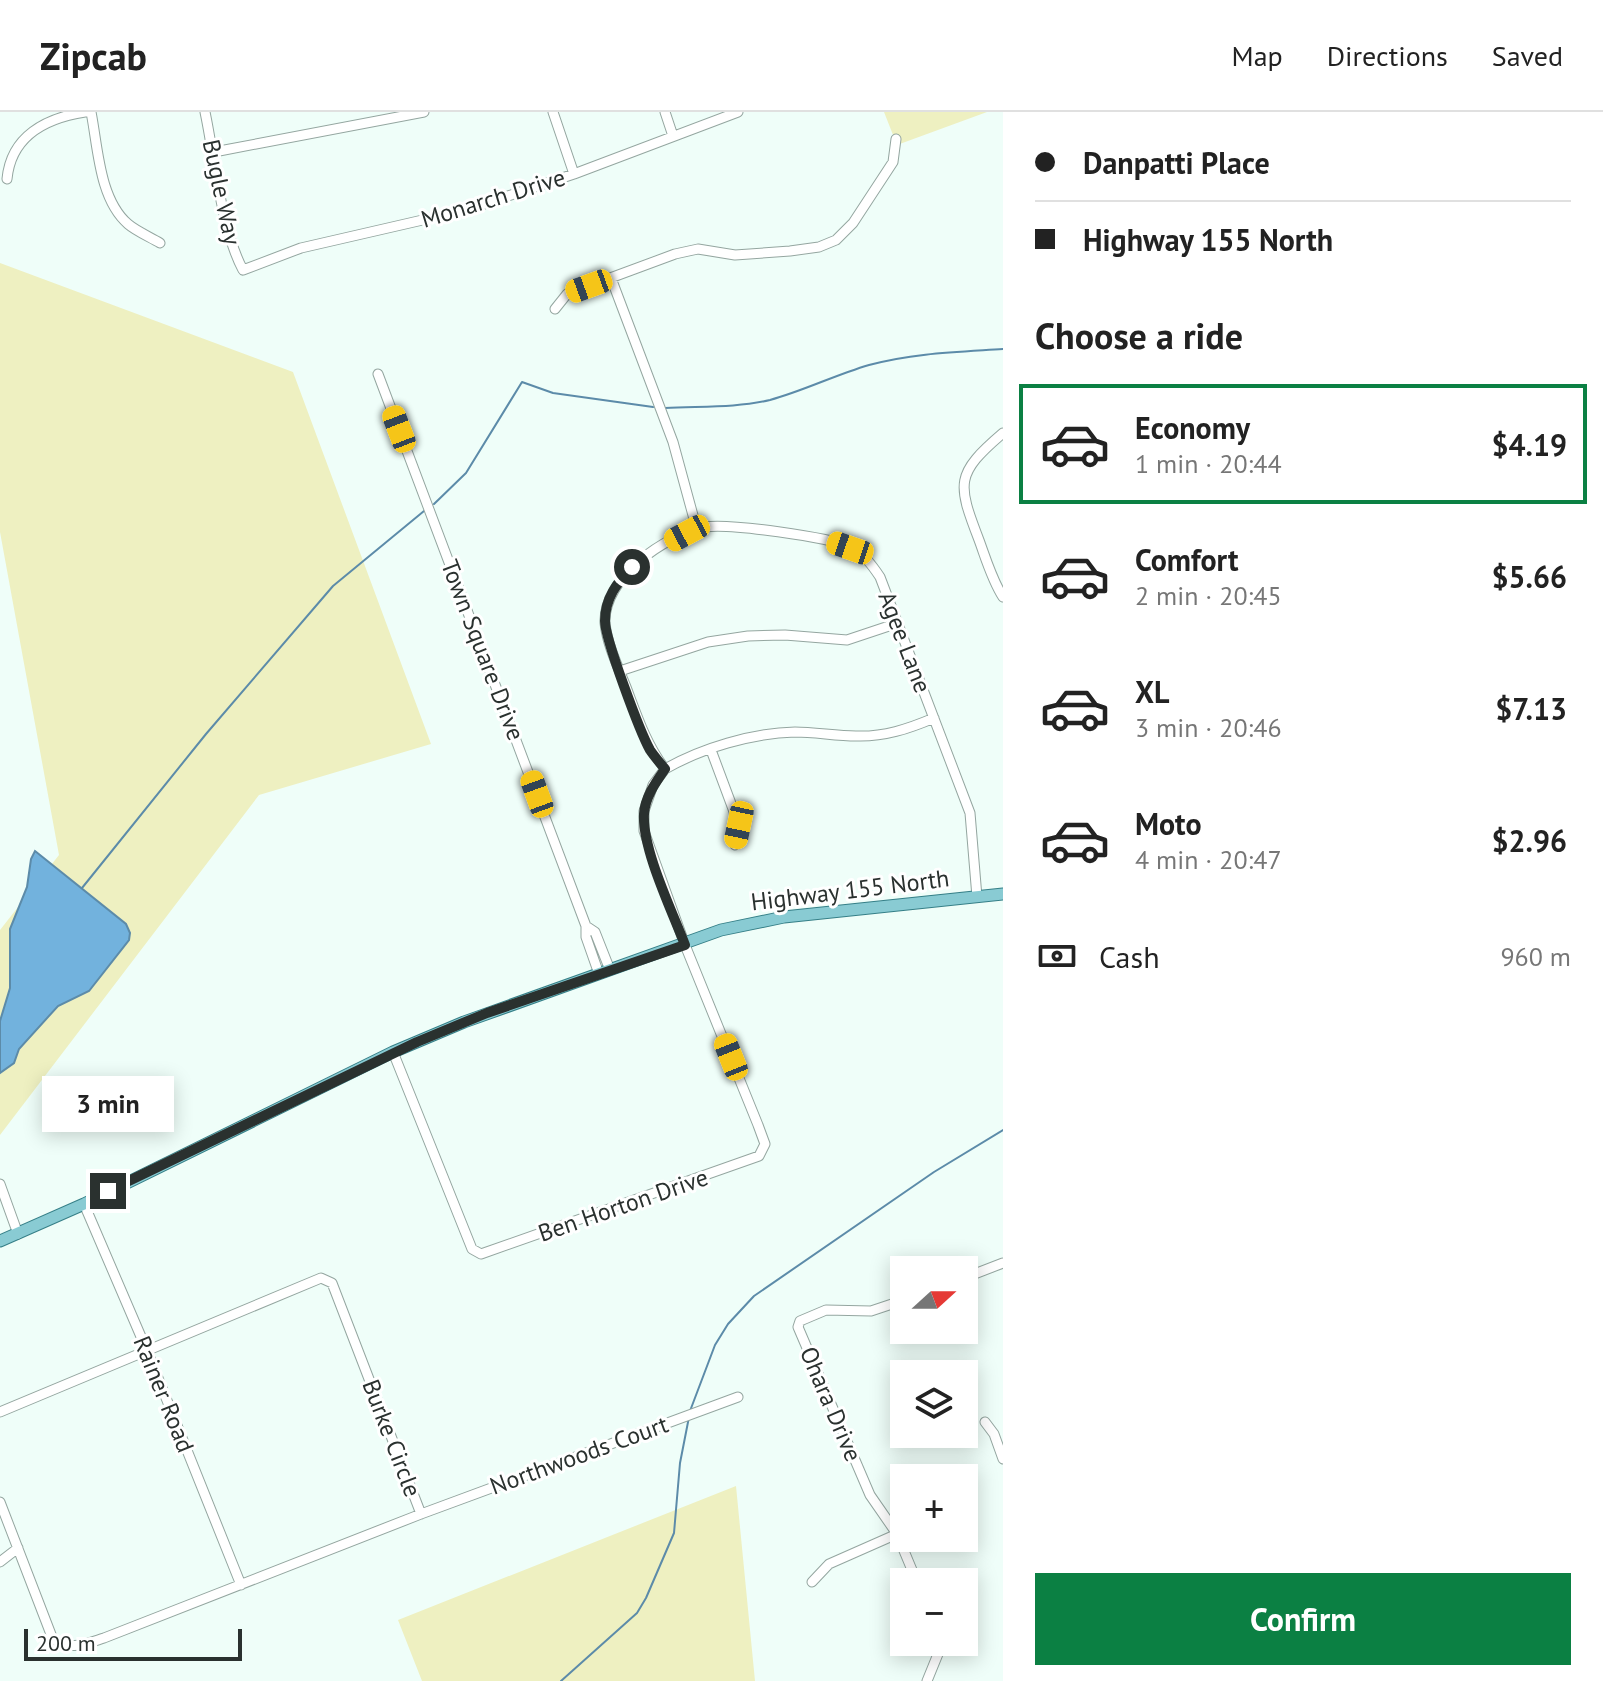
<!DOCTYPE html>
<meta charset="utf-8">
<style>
body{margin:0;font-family:"PT Sans",sans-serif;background:#f6f6f6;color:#222;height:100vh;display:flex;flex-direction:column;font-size:30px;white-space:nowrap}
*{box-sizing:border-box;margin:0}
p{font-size:26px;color:#767676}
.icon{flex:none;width:44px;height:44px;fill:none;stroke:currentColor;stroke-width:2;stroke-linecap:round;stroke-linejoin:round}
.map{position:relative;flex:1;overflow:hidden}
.sheet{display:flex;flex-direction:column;background:#fff;width:600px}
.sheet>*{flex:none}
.banner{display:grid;align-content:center;height:176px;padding:0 32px;background:#fff}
.needle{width:52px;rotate:69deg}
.fabs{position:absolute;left:890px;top:1144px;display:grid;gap:16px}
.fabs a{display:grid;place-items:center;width:88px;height:88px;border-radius:0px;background:#fff;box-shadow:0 4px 20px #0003;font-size:40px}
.scale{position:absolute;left:24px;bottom:20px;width:218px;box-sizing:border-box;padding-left:8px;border:4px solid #2a312f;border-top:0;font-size:22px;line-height:28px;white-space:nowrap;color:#2a312f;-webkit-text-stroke:6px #fff;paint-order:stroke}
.end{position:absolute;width:36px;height:36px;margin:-18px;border:10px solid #2a312f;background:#fff;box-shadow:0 0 0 4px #fff}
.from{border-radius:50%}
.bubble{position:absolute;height:56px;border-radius:0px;background:#fff;box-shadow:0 4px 20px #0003;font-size:26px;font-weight:700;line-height:56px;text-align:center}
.car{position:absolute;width:24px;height:48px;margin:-24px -12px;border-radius:10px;box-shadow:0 0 6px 2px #0007;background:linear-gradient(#f5c518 24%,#345 0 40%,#f5c518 0 76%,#345 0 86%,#f5c518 0)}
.banner b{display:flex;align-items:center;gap:28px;height:76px;font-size:30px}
.banner b+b{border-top:2px solid #e0e0e0}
.banner i{width:20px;height:20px;background:#222}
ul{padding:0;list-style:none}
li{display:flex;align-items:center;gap:24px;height:120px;margin:0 16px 12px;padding:0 16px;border:4px solid transparent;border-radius:0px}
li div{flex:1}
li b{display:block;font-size:30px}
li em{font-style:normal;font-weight:700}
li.on{border-color:#0b8043}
li>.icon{width:72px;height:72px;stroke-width:1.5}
h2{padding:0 32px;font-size:36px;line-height:96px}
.pay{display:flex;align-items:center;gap:20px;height:88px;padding:0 32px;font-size:30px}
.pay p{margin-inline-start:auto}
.primary-button{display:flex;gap:16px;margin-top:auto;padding:16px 32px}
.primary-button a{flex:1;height:92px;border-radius:0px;background:#0b8043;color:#fff;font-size:32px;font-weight:700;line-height:92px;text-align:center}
header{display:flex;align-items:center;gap:48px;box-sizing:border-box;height:112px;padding:0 40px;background:#fff;border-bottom:2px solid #e0e0e0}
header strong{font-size:38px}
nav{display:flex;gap:44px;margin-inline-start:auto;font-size:28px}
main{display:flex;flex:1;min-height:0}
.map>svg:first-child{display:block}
.green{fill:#eef0c1}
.water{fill:#72b2dd;stroke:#5c8ba9;stroke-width:2}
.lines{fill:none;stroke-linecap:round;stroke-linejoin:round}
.stream{stroke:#5c8ba9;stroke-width:2}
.minor-casing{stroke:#94a6a0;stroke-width:11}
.major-casing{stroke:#357f87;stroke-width:13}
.minor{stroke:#fff;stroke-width:9}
.major{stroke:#89cbd3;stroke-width:11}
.route{stroke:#2a312f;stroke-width:10}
.labels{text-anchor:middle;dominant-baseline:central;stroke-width:6;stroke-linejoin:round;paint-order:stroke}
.street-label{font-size:24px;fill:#2a312f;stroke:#fff}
</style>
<header>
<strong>Zipcab</strong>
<nav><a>Map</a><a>Directions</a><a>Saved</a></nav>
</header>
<main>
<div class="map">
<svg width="1003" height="1569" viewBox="0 0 1003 1569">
<rect width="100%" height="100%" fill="#effef9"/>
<path class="green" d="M884,0H987L897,33Z
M0,151L293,260L431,632L259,683L0,1023V818L59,743L0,420Z
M736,1374L755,1569H422L398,1508Z"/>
<path class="water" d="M35,739L126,812L130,821L129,828L89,879L58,894L19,937L14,951L0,961V909L10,876V817L27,775L31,747Z"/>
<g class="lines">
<path class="stream" d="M665,296C700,294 736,296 770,288C803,279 835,263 869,253C913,241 957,240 1003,237
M434,392L466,361L522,270L553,281L653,295
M82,776L206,622L333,474L424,399
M690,1299L715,1233L728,1212L754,1184L934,1060L1003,1018
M561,1569L637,1501L646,1486L674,1421L680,1351L689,1305"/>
<defs>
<path id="minor" d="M91,0C98,35 99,87 128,112C136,119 150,125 160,131
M205,0C215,47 221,117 243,158L301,136L466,98L574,62L738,0
M553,0L574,62
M665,0L673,24
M214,40L424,0
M7,67C11,24 46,6 85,0
M611,166L673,330L697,418
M555,197L567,182L675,142L698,137L735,143L790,139L819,135L836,128L853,111L893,50L896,27
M378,262L586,814V825L599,862
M1003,321C955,362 957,371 979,428C986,447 992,468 1003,485
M620,559L708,530L748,524L785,523L847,528L898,511
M711,638L739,713L735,733
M665,657C702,636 752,621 795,620C815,620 836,624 856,624C884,625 908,617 934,606
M586,814L595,820L610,858
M393,940L472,1137L481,1142L759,1044L765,1032L758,1013L685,833L644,719V699L653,673L665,657C646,632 637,604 626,575C618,555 607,532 605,511C603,466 665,423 705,415C728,411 829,425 850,435C864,442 872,453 880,465L970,701L977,785
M0,1072L18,1122
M84,1092L148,1241L241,1473
M964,1166L1003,1151
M904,1188L871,1199L826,1198L800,1209L798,1215L870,1383L897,1422L917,1470
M0,1300L321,1166L332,1171L421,1402
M985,1310L994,1322L1003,1347
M0,1390L52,1525C68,1540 85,1532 104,1526L421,1402L738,1285
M0,1450L18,1436
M812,1470L829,1452L897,1422
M927,1569L938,1542L936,1530"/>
<path id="major" d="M0,1129L84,1092L393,940L464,910L721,818L784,805L1003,782"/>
</defs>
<use href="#minor" class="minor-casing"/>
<use href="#major" class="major-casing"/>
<use href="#minor" class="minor"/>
<use href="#major" class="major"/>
</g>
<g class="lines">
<path class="route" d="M108,1079L417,930L487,901L685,833C672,799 642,737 644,702C645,685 656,670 665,657C660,651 654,644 650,638C640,620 605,527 605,509C605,486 617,471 632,455"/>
</g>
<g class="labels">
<g class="street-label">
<text transform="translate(222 80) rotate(78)">Bugle Way</text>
<text transform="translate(493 86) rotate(-17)">Monarch Drive</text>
<text transform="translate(905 530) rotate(69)">Agee Lane</text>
<text transform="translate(483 538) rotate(69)">Town Square Drive</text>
<text transform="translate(850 778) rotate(-7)">Highway 155 North</text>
<text transform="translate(623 1093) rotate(-19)">Ben Horton Drive</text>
<text transform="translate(164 1282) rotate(68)">Rainer Road</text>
<text transform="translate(831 1292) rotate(67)">Ohara Drive</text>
<text transform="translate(392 1326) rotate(69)">Burke Circle</text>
<text transform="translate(579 1343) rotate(-20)">Northwoods Court</text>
</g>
</g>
</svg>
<div class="fabs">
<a><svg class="needle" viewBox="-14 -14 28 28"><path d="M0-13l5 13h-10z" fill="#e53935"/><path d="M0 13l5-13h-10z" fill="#767676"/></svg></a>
<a><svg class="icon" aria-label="layers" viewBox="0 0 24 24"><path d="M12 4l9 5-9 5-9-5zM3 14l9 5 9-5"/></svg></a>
<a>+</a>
<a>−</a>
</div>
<div class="scale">200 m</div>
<i class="end from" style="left:632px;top:455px"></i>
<i class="end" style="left:108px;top:1079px"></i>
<div class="bubble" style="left:42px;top:964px;width:132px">3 min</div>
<i class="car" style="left:589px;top:174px;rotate:250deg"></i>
<i class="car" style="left:399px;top:317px;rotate:339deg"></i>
<i class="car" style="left:687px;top:421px;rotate:242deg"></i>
<i class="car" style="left:850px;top:436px;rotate:289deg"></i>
<i class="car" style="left:537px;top:682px;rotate:340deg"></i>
<i class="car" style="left:739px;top:713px;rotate:192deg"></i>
<i class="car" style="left:731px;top:945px;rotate:338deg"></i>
</div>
<section class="sheet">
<div class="banner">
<b><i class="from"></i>Danpatti Place</b>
<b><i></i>Highway 155 North</b>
</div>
<h2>Choose a ride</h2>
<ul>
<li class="on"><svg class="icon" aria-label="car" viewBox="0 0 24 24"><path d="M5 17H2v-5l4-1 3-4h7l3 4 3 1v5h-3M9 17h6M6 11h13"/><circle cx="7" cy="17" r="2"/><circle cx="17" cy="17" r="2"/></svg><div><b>Economy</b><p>1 min · 20:44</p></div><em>$4.19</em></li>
<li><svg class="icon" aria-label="car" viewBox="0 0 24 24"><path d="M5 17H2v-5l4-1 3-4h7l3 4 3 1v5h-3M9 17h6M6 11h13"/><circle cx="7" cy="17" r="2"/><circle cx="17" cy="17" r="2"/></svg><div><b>Comfort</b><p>2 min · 20:45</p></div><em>$5.66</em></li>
<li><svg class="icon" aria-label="car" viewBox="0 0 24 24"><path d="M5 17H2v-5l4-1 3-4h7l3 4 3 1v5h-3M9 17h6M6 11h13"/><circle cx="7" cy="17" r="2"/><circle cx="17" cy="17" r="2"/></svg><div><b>XL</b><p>3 min · 20:46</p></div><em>$7.13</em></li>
<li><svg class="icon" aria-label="car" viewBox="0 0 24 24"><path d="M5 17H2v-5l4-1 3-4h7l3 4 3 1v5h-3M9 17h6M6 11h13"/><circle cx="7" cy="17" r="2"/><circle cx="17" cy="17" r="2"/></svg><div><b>Moto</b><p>4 min · 20:47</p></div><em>$2.96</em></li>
</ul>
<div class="pay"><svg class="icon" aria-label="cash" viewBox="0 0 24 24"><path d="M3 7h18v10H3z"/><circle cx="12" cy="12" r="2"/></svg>Cash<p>960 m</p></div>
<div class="primary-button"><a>Confirm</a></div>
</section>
</main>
